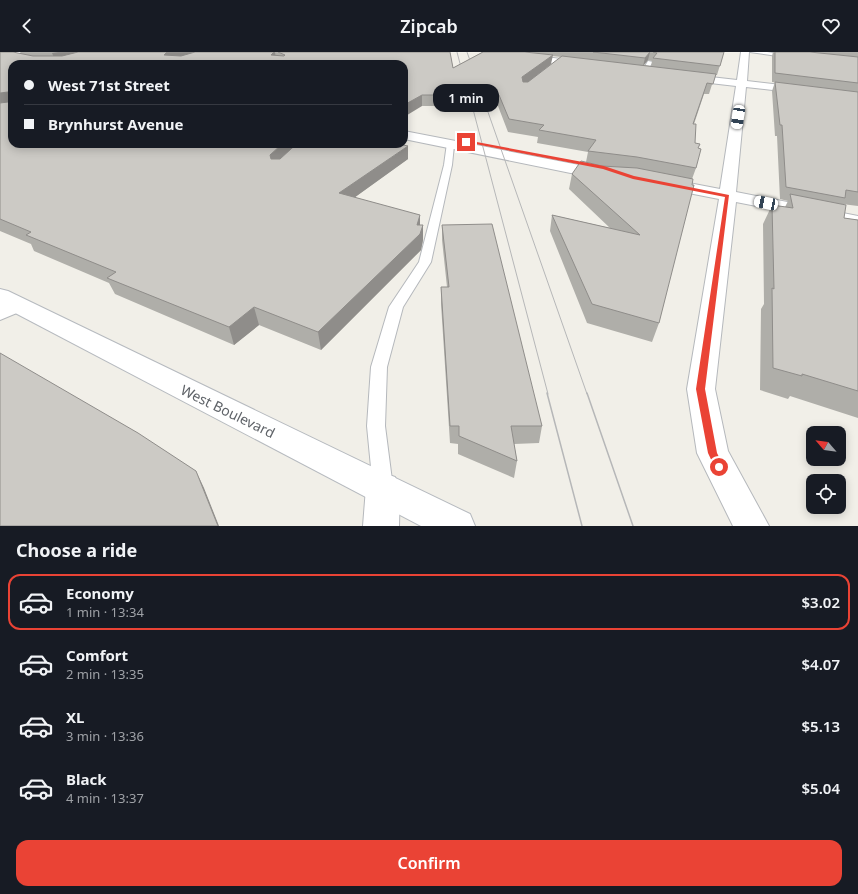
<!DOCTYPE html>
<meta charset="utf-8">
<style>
body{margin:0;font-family:"Noto Sans",sans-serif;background:#242831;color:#f1f3f6;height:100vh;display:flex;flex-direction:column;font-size:15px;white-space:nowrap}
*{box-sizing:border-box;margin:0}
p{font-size:13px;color:#9ea1a6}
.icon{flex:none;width:22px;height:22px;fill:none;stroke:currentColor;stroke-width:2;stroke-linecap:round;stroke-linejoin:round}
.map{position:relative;height:474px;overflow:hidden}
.sheet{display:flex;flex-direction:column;background:#171b24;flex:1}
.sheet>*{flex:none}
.hud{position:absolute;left:8px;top:8px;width:400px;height:88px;border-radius:12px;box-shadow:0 2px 10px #0003;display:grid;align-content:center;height:88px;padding:0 16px;background:#171b24}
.needle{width:26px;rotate:298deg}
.controls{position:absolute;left:806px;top:374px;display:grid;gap:8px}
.controls a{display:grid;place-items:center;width:40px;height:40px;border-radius:8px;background:#171b24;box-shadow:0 2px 10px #0003;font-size:20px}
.end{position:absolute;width:18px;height:18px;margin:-9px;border:5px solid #ea4335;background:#fff;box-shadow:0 0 0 2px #fff}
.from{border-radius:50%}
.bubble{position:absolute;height:28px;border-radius:12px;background:#171b24;box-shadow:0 2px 10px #0003;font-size:13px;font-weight:600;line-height:28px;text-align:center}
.car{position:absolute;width:12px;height:24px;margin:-12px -6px;border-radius:5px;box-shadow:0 0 3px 1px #0007;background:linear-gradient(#fff 24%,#345 0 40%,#fff 0 76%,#345 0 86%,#fff 0)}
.hud b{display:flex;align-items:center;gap:14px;height:38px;font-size:15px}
.hud b+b{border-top:1px solid #363941}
.hud i{width:10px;height:10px;background:#f1f3f6}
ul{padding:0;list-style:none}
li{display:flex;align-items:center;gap:12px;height:56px;margin:0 8px 6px;padding:0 8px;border:2px solid transparent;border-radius:12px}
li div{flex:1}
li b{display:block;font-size:15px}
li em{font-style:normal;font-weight:600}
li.selected{border-color:#ea4335}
li>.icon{width:36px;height:36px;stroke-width:1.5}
h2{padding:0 16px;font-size:18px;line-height:48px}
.cta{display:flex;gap:8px;margin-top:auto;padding:8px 16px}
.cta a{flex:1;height:46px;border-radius:12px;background:#ea4335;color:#fff;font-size:16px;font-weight:600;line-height:46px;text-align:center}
header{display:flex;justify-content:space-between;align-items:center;height:52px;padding:0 16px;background:#171b24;font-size:18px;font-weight:600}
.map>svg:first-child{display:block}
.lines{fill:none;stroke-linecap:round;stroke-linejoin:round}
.service-casing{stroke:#b5b8bc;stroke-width:2}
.minor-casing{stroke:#b5b8bc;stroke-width:2}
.secondary-casing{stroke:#b6babf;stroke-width:2}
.service{fill:#fff;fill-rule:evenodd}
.minor{fill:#fff;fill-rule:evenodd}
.secondary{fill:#fff;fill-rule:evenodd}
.tram-far1{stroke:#b6b7b8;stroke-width:1}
.tram{stroke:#b6b7b8;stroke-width:1.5}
.wall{fill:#afaea9;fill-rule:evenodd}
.shaded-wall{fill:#8f8d8a}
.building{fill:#cccac5;stroke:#8f8d8a}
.route{fill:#ea4335}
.labels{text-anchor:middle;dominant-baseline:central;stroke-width:4;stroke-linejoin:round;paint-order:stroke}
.near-street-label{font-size:14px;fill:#5f6368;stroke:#fff}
</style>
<header><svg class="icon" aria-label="back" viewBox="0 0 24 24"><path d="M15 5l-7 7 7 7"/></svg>Zipcab<svg class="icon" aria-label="heart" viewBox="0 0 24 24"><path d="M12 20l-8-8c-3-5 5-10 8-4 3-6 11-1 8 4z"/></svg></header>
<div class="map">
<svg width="858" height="474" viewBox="0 0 858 474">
<rect width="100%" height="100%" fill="#f1efe8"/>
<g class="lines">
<defs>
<path id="service" d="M13,0H24L6,5L3,3Z
M750,0H767L794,4L791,6Z
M648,9L653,10L645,21H641Z
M447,91L454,93L452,113L431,210L403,255L387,315L385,374L393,436L390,442L383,445L376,442L373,436L367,374L371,315L389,255L419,210L444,113Z"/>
<path id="minor" d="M482,0H506L585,10L590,13L585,16L486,3Z
M741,0H749L747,29L858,42V48L746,35L736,140L858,164V174L736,150L715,337L728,399L769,474H733L697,401L687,337L719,147L663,136L657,134L655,131L657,128L663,126L720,137L736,34L684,28L679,25L684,22L737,28Z
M404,79L605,118L610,120L613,123L610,126L605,128L404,87Z
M16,246L24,248L27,253L24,258L0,268V252Z
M383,421L395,425L400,436L399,474H363L366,436L371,425Z"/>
<path id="secondary" d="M0,237L8,239L470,462L475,474H421L0,253Z"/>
</defs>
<use href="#service" class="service-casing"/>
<use href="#minor" class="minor-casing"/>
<use href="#secondary" class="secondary-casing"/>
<use href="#service" class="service"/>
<use href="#minor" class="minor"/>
<use href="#secondary" class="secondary"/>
<path class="tram-far1" d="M457,0L463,23
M467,0L473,17
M469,42L548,342
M482,43L587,342"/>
<path class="tram" d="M547,341L582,474
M587,341L633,474"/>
</g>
<path class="wall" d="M0,0L21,2L20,0H450L453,16L483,0H724L717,23H715L709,42H704L694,72L695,91L698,96L696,116L692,127L659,271L652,290L587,271L550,179L552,163L610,176L569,137L572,122L586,110L588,100L537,91L538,85L508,80L498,54H422L12,92L408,107L355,145L420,173H423V188L421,198L321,298L259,273L234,293L115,242L109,231L34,199L31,192L0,179ZM552,4L561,5L549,14ZM648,8L652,9L651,14L644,13Z
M773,0H858V154L842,152L844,166L858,168V366L790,344L788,347L760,338L761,257L764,252L763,172L772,153L785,155L788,149L780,147L777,84H775L772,39L775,30L788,32L772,30V4Z
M442,173L542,374L539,391L514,392L517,409L514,426L458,402V392L450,391L441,252V235H447L442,188Z"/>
<path class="shaded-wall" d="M58,0H98L56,10L52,1Z
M167,0H201L170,9L164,3Z
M274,0H275L276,8L271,3Z
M650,0L648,8L643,14L645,6Z
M553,3L551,12L521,36L522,25Z
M8,40L12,49L0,54V41Z
M422,43V54L404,65V53Z
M282,92H306L273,117L270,103Z
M408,94V107L340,156L339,141Z
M420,163V178L423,173V188L421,198L321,298L318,280Z
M254,255L259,273L234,293L229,275Z
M196,419L204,436L219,474H218Z"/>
<path class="building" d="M0,0H13L33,4H62L78,0H167L164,3L181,4L195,0H274L271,3L284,4L285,3L278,0H450L453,16L483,0H525L553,3L522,25L523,30H528L562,4L716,22L713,32L707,31L693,72H696L695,91L700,92L698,96L701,97L696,116L637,105L588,99L596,88L539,78L544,73L509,67L499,43H422L404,53V12H12V92H282L270,103L271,107H280L292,96L298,92H398L408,94L339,141L420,163L417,173H423L420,182L318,280L254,255L229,275L107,226L116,220L26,183L31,180L0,167V51L8,50V40L0,41Z
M593,0H650L645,6Z
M653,0H724L720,14L653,6L657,1Z
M775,0H810L858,5V31L775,21Z
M775,30L858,40V140L846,138L845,146L786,135L782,73H780Z
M581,109L602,114L637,116L693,127L692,133H694L659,271L592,252L552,163L640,183L572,122Z
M790,142L846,153L844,166L858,168V339L802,322V324L773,316L772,236L774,237L772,153L793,156Z
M492,172L542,374H511L517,409L459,384V374H450L441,235H449L442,173Z
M0,301L138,381L196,419L218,474H0Z"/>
<path class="route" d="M466,88L604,114L634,124L729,143L705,337L717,401L724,415L723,418H716L708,401L696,337L725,145L633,127L603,117L465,90Z"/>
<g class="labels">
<g class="near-street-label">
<text transform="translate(228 359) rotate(26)">West Boulevard</text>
</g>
</g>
</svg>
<div class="controls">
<a><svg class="needle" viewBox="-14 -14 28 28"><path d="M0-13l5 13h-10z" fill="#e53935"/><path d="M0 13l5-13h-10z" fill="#9ea1a6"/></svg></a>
<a><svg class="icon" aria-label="locate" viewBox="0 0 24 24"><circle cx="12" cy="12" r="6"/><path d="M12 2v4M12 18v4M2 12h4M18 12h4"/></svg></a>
</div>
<i class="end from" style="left:719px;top:415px"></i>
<i class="end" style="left:466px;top:90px"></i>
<div class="bubble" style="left:433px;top:32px;width:66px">1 min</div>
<i class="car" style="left:738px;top:65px;rotate:189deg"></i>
<i class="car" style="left:766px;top:151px;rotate:281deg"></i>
<div class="hud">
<b><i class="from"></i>West 71st Street</b>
<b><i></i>Brynhurst Avenue</b>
</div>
</div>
<section class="sheet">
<h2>Choose a ride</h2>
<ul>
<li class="selected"><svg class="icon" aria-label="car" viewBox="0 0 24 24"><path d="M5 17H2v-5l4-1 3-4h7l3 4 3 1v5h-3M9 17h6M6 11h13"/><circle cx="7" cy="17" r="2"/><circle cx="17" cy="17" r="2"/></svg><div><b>Economy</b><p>1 min · 13:34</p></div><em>$3.02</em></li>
<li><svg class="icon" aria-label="car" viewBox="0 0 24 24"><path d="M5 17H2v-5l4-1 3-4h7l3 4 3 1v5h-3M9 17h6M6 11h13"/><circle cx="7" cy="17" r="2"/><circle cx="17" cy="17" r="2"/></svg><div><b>Comfort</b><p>2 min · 13:35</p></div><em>$4.07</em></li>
<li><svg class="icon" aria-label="car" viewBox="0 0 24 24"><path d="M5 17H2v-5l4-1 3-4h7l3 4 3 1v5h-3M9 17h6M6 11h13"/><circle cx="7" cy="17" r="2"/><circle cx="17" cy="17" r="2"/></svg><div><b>XL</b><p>3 min · 13:36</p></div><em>$5.13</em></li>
<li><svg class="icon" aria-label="car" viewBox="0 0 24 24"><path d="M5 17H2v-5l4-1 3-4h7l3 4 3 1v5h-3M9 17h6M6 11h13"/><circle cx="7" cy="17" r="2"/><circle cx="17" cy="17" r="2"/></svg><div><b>Black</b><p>4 min · 13:37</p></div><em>$5.04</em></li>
</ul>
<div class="cta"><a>Confirm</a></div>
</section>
